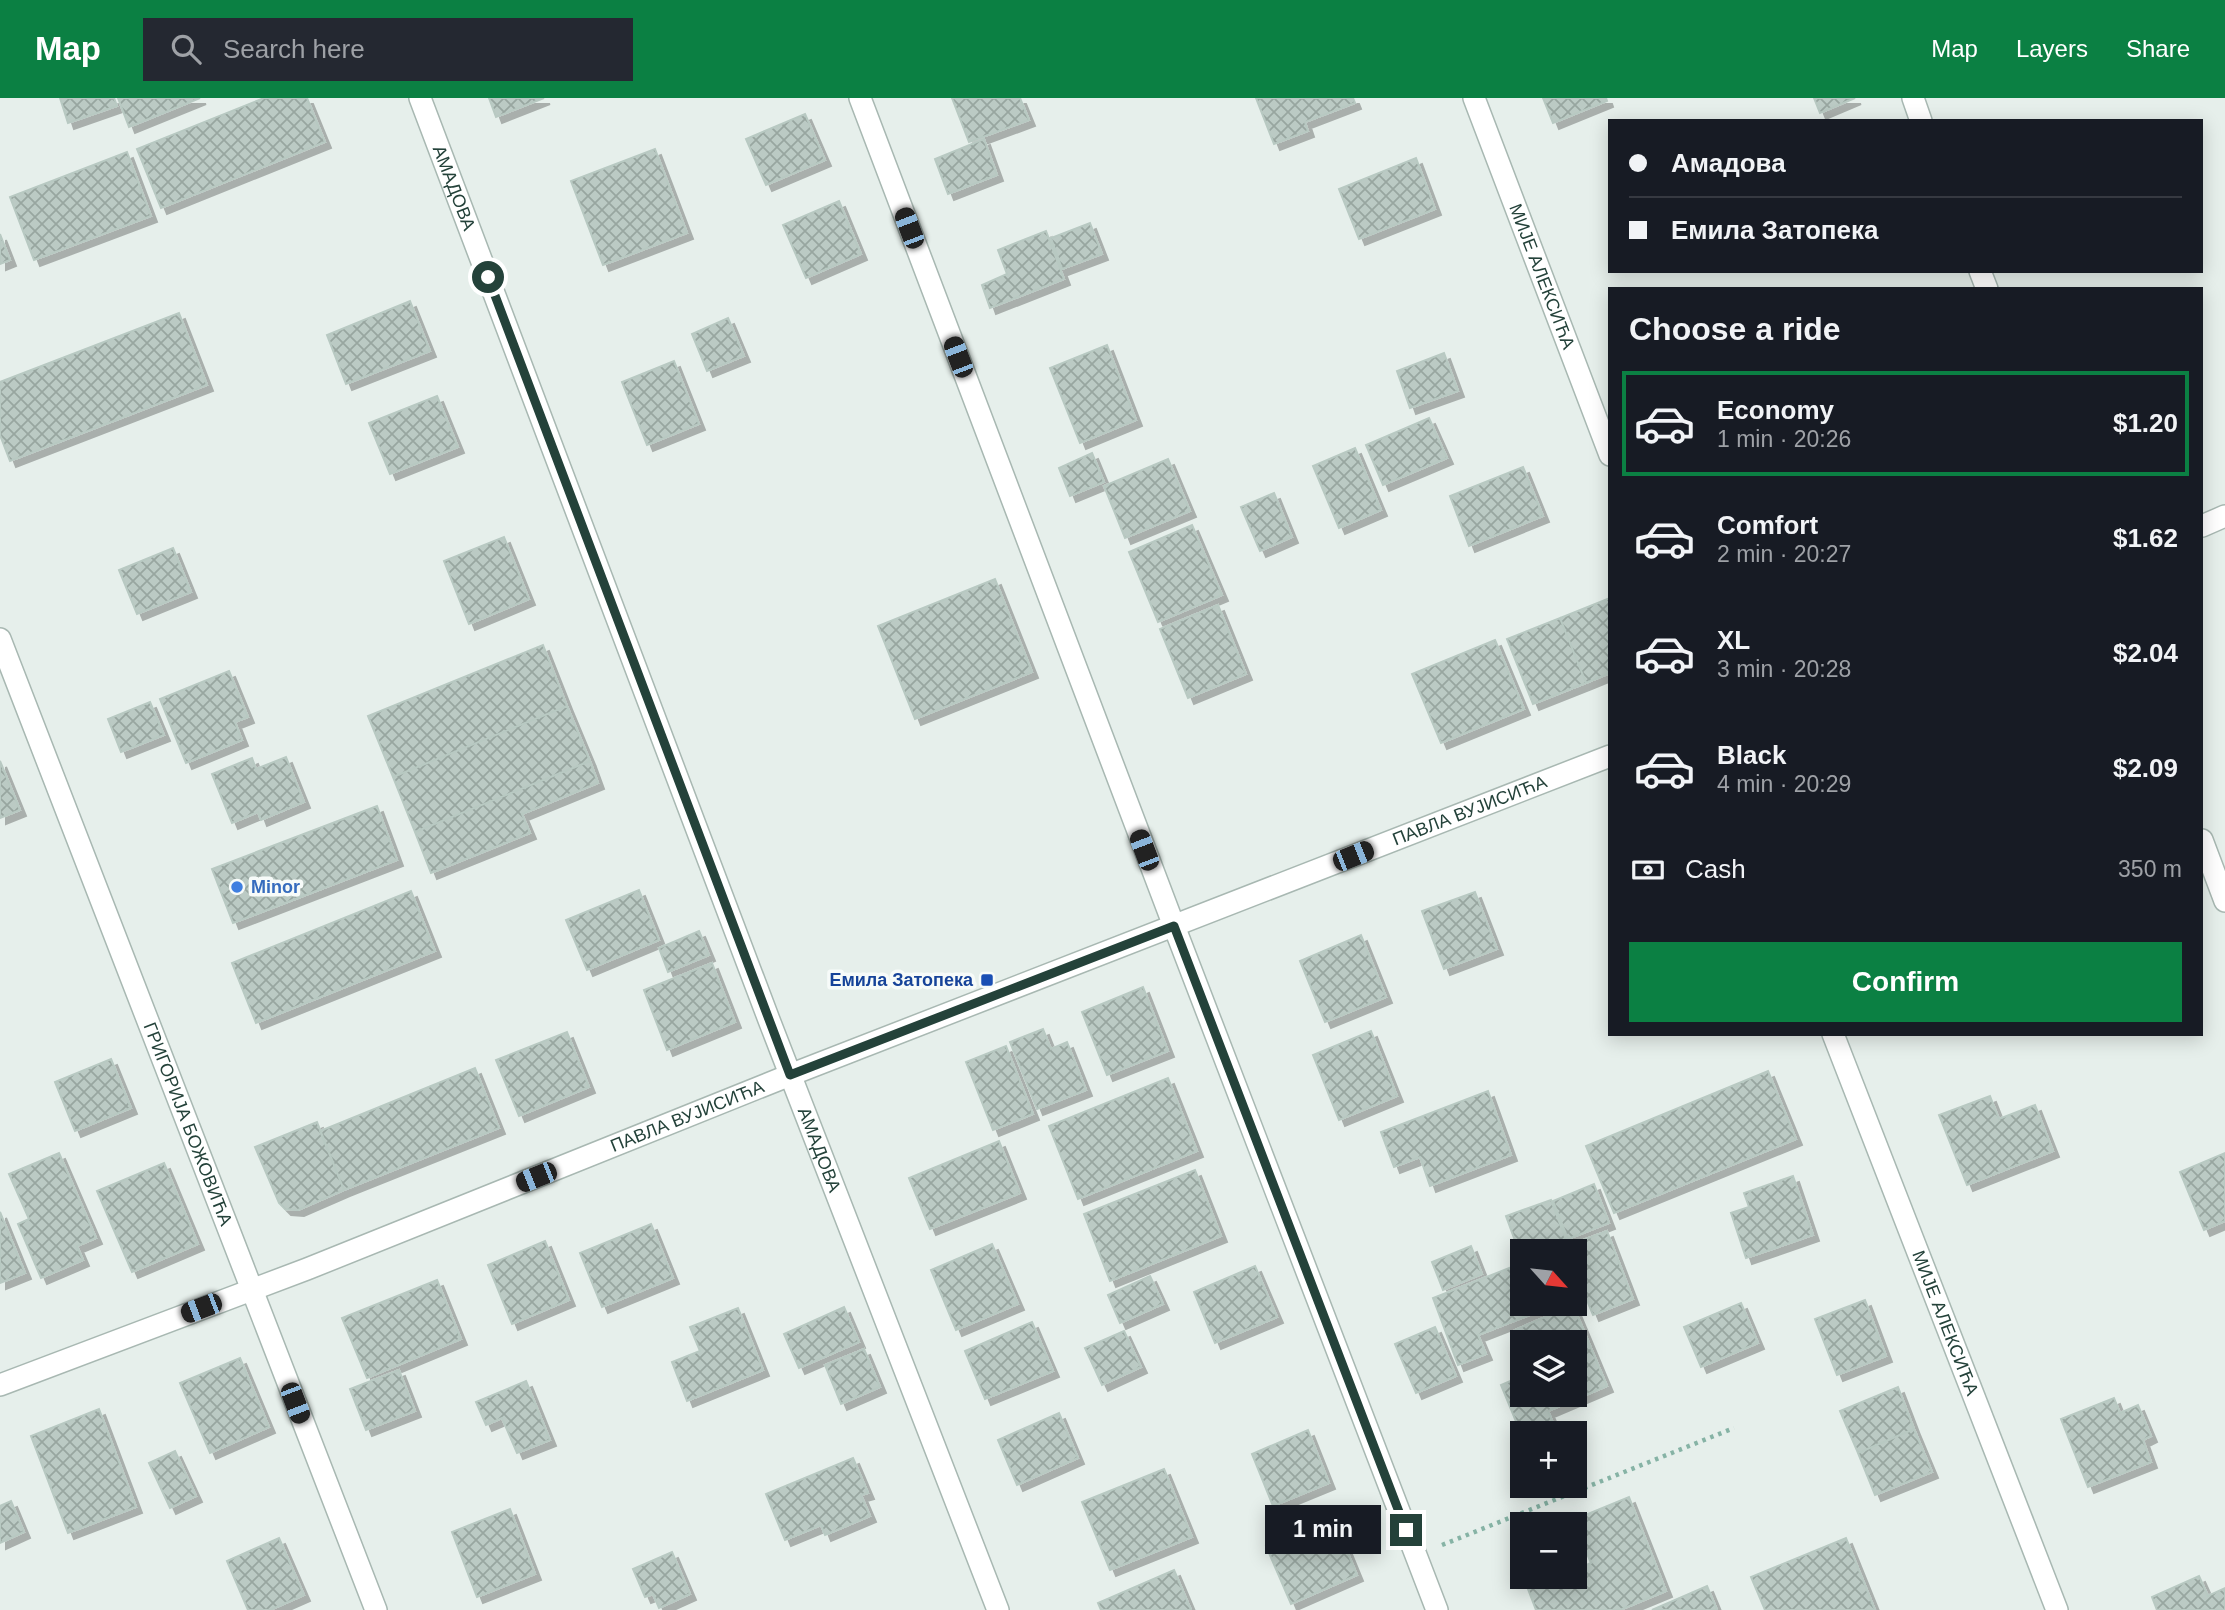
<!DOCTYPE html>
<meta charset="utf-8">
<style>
body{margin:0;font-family:Arial,sans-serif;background:#242831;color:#f1f3f6;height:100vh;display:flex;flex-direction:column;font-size:26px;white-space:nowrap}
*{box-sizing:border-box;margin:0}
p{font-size:23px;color:#9ea1a6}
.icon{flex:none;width:38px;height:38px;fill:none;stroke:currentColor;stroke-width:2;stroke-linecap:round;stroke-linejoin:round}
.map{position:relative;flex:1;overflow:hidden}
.panel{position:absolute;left:1608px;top:189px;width:595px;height:749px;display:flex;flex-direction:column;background:#171b24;border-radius:0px;box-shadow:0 4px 18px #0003}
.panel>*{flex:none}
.top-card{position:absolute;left:1608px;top:21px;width:595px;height:154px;border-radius:0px;box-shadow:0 4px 18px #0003;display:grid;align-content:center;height:154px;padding:0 21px;background:#171b24}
.needle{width:46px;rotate:117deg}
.tools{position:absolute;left:1510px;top:1141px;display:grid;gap:14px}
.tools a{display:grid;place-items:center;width:77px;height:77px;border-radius:0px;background:#171b24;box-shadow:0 4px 18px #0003;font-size:35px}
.end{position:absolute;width:32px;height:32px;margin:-16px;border:9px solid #24423a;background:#fff;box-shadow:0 0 0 4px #fff}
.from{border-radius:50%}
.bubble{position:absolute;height:49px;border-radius:0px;background:#171b24;box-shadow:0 4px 18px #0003;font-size:23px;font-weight:700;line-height:49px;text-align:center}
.car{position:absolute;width:21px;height:42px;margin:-21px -10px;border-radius:9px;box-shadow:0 0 5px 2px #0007;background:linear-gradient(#222 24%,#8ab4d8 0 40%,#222 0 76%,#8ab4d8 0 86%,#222 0)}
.top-card b{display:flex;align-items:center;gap:24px;height:66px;font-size:26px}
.top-card b+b{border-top:2px solid #363941}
.top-card i{width:18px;height:18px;background:#f1f3f6}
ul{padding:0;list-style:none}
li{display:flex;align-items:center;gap:21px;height:105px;margin:0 14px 10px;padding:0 7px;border:4px solid transparent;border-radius:0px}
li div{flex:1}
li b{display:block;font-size:26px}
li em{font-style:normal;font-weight:700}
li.active{border-color:#0b8043}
li>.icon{width:63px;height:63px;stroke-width:1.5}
h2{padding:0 21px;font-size:32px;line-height:84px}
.pay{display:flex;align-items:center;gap:18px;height:77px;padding:0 21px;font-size:26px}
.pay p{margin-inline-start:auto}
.action{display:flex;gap:14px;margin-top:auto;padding:14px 21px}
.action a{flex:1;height:80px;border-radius:0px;background:#0b8043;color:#fff;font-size:28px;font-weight:700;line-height:80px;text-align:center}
header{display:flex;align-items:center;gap:42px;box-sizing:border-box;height:98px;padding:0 35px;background:#0b8043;color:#fff}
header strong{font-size:33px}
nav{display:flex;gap:38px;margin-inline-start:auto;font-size:24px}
.search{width:490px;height:63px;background:#242831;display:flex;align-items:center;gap:18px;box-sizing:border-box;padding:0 24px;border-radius:0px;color:#9ea1a6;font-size:26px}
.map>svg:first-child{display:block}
.building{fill:url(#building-cross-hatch);stroke:#b8c9c2;stroke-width:2;filter:url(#shadow)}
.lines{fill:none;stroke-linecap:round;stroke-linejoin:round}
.minor-casing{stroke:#a8b8b2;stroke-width:24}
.tertiary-casing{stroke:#a8b8b2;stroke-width:24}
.path{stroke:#86b3a5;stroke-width:4.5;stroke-dasharray:3.5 5;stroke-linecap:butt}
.minor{stroke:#fff;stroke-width:21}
.tertiary{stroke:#fff;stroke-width:21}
.route{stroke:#24423a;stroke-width:9}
.shop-dot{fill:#3f7fe0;stroke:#f7fbf9;stroke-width:2.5}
.transit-dot{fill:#1a4fb4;stroke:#f7fbf9;stroke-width:2.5}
.labels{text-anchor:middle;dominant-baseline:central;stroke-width:7;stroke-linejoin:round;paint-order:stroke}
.street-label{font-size:18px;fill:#24423a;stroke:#f7fbf9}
.shop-label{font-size:18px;font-weight:bold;fill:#366cbe;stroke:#f7fbf9;text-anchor:start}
.transit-label{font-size:18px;font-weight:bold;fill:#164399;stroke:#f7fbf9;text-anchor:end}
</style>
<header>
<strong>Map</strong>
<div class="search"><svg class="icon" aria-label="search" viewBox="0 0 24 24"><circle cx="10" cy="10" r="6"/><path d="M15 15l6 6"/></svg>Search here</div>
<nav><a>Map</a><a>Layers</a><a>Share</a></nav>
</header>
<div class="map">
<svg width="2225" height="1512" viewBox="0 0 2225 1512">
<defs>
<pattern id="building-cross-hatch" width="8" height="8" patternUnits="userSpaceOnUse" patternTransform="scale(1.75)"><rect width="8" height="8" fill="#bbcac4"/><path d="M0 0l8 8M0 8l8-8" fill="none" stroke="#98a6a0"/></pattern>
<filter id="shadow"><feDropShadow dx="6" dy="6" stdDeviation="0" flood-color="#0004"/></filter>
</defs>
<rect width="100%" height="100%" fill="#e6efeb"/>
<path class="building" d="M60,0H114L117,8L68,25Z
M118,0H200L129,29Z
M264,0H307L325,44L161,110L137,51Z
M489,0H544L496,19Z
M952,0H1020L1029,22L969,44Z
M1256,0H1353L1355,5L1305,24L1308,33L1274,46Z
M1543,0H1606L1607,3L1553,25Z
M1814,0H1855L1820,15Z
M805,16L825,62L766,87L746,41Z
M984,41L997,77L948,96L935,61Z
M655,51L687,135L603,167L571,83Z
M127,54L151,118L34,162L10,99Z
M1416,60L1435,111L1359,141L1339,91Z
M839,103L861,156L806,180L783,127Z
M1090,125L1102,156L1062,171L1051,140Z
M1046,133L1064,181L990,210L982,187L1007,176L998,152Z
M0,136L10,162L0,166Z
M410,203L430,253L346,286L327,237Z
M179,215L207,287L10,363L0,337V284Z
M728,220L744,258L707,273L692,236Z
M1107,247L1136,322L1080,345L1050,270Z
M1444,255L1458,293L1410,310L1397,273Z
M674,263L699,326L647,347L622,284Z
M437,298L458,349L390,376L369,325Z
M1429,320L1447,360L1383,387L1366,347Z
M1355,350L1381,412L1339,430L1313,368Z
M1092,355L1104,384L1070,398L1059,370Z
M1168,361L1190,413L1125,440L1104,388Z
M1523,369L1543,418L1469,448L1450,398Z
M1274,395L1292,439L1260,453L1241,409Z
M1192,427L1222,497L1158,524L1129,454Z
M504,439L529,501L469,526L444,463Z
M173,450L191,494L137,516L119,472Z
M995,481L1032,574L915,621L878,528Z
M1610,500V575L1586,585L1560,520Z
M1218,507L1246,576L1188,600L1160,531Z
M1560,520L1586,585L1533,606L1507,541Z
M1495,542L1524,611L1441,645L1412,576Z
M543,547L567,608L393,679L368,618Z
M229,573L248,619L235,624L242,642L186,665L160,601Z
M150,604L164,637L121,654L108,621Z
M567,608L590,663L415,734L393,679Z
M286,659L304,704L261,722L258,714L232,725L212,676L252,660L256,671Z
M0,663L20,712L0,720Z
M590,663L598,685L522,716L530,735L431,775L415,734Z
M377,708L397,762L233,825L212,771Z
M639,792L659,842L587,872L566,822Z
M411,793L435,853L256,925L232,865Z
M1475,794L1497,851L1444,871L1422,813Z
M699,833L709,857L668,874L659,850Z
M1361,837L1386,899L1325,924L1300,863Z
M712,865L735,924L667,952L644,892Z
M1143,889L1168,953L1107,977L1082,914Z
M1043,931L1051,951L1067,944L1086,992L1037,1011L1010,944Z
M1371,933L1397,998L1339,1022L1313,957Z
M567,934L589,989L519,1018L496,962Z
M1006,948L1033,1016L993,1032L966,964Z
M111,961L131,1010L75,1033L55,984Z
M475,970L499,1030L344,1092L320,1033Z
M1768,973L1796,1041L1614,1115L1586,1048Z
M1168,980L1197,1053L1078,1101L1049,1028Z
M1488,993L1511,1057L1430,1088L1420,1059L1394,1069L1381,1034Z
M1990,998L1999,1021L2035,1007L2053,1053L1967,1087L1939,1017Z
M317,1024L344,1092L298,1112L285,1111L279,1105L255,1049Z
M999,1043L1020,1095L930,1131L909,1080Z
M59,1055L96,1140L77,1148L83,1162L41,1180L18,1126L29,1121L9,1076Z
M2225,1055V1123L2204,1132L2180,1074Z
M164,1065L198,1146L132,1174L97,1093Z
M1195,1072L1221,1138L1110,1183L1084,1116Z
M1793,1078L1813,1137L1746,1160L1731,1115L1749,1109L1744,1095Z
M1594,1086L1609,1125L1568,1141L1553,1103Z
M1551,1102L1566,1142L1536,1153H1522L1521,1159L1506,1118Z
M0,1114L25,1175L0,1185Z
M651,1126L673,1180L602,1209L580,1155Z
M1607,1133L1633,1201L1593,1217L1584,1195L1575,1199V1153H1554Z
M545,1143L569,1202L512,1226L488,1167Z
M992,1146L1018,1206L956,1232L931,1172Z
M1471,1148L1482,1176L1443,1192L1432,1164Z
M1522,1165V1206H1558L1478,1237L1486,1256L1458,1267L1433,1200Z
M1255,1168L1277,1219L1215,1245L1194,1194Z
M1150,1178L1163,1206L1120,1225L1108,1197Z
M437,1182L461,1241L367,1280L342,1220Z
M1865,1202L1886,1258L1837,1277L1815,1221Z
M1741,1205L1758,1245L1701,1269L1684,1229Z
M1573,1207L1607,1288L1548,1313L1557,1335H1522V1338L1501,1287L1522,1278V1297H1575V1244H1522V1250L1515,1232Z
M844,1209L859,1244L799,1270L784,1236Z
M738,1210L763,1272L687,1303L672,1264L700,1253L690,1229Z
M1032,1224L1053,1273L985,1301L965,1253Z
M1435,1229L1456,1278L1416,1295L1395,1246Z
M1124,1233L1141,1269L1102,1287L1085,1250Z
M864,1251L880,1289L841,1306L825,1267Z
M240,1260L269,1329L210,1355L180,1285Z
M399,1272L415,1313L366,1332L350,1291Z
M526,1283L550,1342L517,1355L502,1320L486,1327L476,1304Z
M1898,1289L1914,1331L1858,1355L1840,1313Z
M2114,1300L2120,1315L2138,1307L2151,1338L2143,1342L2151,1364L2088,1389L2061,1321Z
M99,1311L136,1409L68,1435L31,1338Z
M1059,1315L1078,1360L1017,1387L998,1342Z
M1914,1331L1932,1374L1875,1397L1858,1355Z
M1308,1332L1329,1385L1273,1408L1252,1356Z
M175,1353L196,1398L170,1410L149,1365Z
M853,1360L868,1395L861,1397L870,1418L825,1437L821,1427L785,1442L766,1396Z
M1164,1371L1192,1439L1110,1472L1082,1404Z
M1629,1399L1666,1493L1620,1512H1536L1528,1491L1557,1479H1575V1472L1591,1465L1573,1422Z
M11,1403L24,1434L0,1445V1408Z
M510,1411L535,1476L477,1499L452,1434Z
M1333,1419L1357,1477L1291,1506L1266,1448Z
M279,1440L304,1497L270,1512H248L227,1463Z
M1846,1440L1875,1512H1765L1751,1479Z
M672,1454L690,1496L659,1510L653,1496L645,1499L633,1471Z
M1174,1472L1191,1512H1101L1098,1505Z
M2199,1478L2208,1498L2225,1490V1512H2157L2152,1499Z
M1707,1488L1717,1512H1652Z"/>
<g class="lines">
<defs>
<g id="minor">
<path id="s1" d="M420,0L769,922L998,1512"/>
<path d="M860,0L1174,828L1437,1512"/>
<path id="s2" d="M1474,0L1610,357"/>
<path d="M1913,0L1921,23"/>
<path d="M1980,173L1987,191"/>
<path id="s3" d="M0,541L376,1512"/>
<path d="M2202,742L2225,803"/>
<path id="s4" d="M1833,936L2057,1512"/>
</g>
<g id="tertiary">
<path d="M2202,428L2225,418"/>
<path id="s5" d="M0,1287L307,1171L790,977L1610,658"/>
</g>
</defs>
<use href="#minor" class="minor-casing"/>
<use href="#tertiary" class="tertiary-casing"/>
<path class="path" d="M1442,1447L1734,1330"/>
<use href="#minor" class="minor"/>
<use href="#tertiary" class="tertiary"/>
</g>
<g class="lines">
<path class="route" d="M488,179L790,977L1174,828L1406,1432"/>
</g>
<circle class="shop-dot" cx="237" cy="789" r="7"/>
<rect class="transit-dot" x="980" y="875" width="14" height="14" rx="3.5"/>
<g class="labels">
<g class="street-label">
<text stroke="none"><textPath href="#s1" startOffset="96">АМАДОВА</textPath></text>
<text stroke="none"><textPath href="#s2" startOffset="191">МИЈЕ АЛЕКСИЋА</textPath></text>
<text stroke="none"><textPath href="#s5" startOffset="1578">ПАВЛА ВУЈИСИЋА</textPath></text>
<text stroke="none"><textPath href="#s5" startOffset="738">ПАВЛА ВУЈИСИЋА</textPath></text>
<text stroke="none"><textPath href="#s3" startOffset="520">ГРИГОРИЈА БОЖОВИЋА</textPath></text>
<text stroke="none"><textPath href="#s1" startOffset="1125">АМАДОВА</textPath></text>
<text stroke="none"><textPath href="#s4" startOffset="310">МИЈЕ АЛЕКСИЋА</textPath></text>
</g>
<g class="shop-label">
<text x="251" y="789">Minor</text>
</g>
<g class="transit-label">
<text x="973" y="882">Емила Затопека</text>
</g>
</g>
</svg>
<div class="tools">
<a><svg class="needle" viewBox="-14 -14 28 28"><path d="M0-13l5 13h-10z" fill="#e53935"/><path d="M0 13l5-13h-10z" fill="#9ea1a6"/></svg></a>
<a><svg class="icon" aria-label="layers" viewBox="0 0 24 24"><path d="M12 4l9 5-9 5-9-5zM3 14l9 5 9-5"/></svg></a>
<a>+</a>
<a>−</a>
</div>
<i class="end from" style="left:488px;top:179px"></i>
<i class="end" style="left:1406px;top:1432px"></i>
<div class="bubble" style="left:1265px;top:1407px;width:116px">1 min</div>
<i class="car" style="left:909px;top:130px;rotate:339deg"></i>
<i class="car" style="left:958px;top:259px;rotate:339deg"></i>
<i class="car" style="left:1144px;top:752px;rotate:339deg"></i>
<i class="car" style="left:1353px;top:758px;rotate:68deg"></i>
<i class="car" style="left:536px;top:1079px;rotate:248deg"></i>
<i class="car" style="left:201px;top:1210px;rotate:249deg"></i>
<i class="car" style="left:295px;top:1305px;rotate:159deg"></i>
<div class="top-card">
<b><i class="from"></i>Амадова</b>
<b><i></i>Емила Затопека</b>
</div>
<section class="panel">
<h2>Choose a ride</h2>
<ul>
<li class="active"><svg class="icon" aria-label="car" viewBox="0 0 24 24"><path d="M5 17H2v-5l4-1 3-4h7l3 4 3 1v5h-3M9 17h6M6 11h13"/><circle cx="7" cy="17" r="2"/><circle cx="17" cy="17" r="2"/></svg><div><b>Economy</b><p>1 min · 20:26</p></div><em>$1.20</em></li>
<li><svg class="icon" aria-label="car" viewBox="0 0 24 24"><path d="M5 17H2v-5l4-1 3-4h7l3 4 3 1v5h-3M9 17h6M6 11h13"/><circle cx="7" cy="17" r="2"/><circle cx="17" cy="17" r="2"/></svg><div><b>Comfort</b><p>2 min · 20:27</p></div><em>$1.62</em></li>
<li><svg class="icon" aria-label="car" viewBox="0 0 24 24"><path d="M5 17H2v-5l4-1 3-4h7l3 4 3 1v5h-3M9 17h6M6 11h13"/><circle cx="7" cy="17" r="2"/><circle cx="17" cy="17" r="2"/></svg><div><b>XL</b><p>3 min · 20:28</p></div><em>$2.04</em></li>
<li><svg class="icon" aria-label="car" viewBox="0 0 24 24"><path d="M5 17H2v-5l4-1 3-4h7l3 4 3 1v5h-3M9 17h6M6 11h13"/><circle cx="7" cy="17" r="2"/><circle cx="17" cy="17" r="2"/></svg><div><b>Black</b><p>4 min · 20:29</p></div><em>$2.09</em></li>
</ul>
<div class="pay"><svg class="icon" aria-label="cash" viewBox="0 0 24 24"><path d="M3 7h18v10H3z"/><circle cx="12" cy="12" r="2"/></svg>Cash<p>350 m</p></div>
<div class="action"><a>Confirm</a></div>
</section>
</div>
